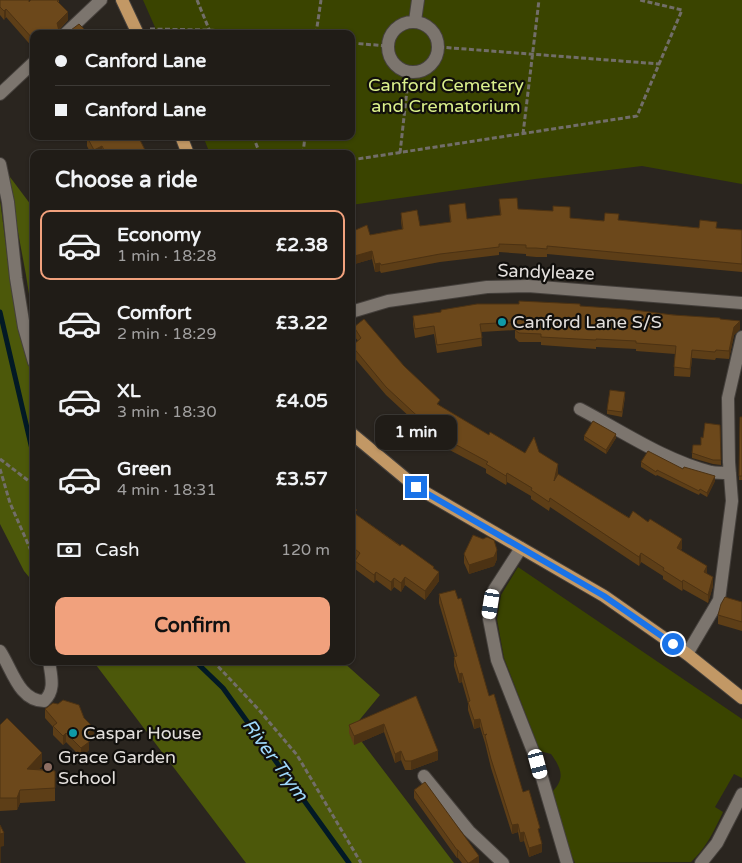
<!DOCTYPE html>
<meta charset="utf-8">
<style>
body{margin:0;font-family:"Varela Round",sans-serif;background:#2d2924;color:#f1f3f6;height:100vh;display:flex;flex-direction:column;font-size:19px;white-space:nowrap}
*{box-sizing:border-box;margin:0}
p{font-size:16px;color:#a2a1a1}
.icon{flex:none;width:28px;height:28px;fill:none;stroke:currentColor;stroke-width:2;stroke-linecap:round;stroke-linejoin:round}
.map{position:relative;flex:1;overflow:hidden}
.sheet{position:absolute;left:30px;top:150px;width:325px;height:515px;display:flex;flex-direction:column;background:#201c17;border-radius:10px;box-shadow:0 1px 4px #0004,0 0 0 1px #3d3a36}
.sheet>*{flex:none}
.banner{position:absolute;left:30px;top:30px;width:325px;height:110px;border-radius:10px;box-shadow:0 1px 4px #0004,0 0 0 1px #3d3a36;display:grid;align-content:center;height:110px;padding:0 25px;background:#201c17}
.end{position:absolute;width:22px;height:22px;margin:-11px;border:6px solid #1a73e8;background:#fff;box-shadow:0 0 0 2px #fff}
.from{border-radius:50%}
.bubble{position:absolute;height:35px;border-radius:10px;background:#201c17;box-shadow:0 1px 4px #0004,0 0 0 1px #3d3a36;font-size:16px;font-weight:700;line-height:35px;text-align:center}
.car{position:absolute;width:15px;height:30px;margin:-15px -8px;border-radius:6px;box-shadow:0 0 4px 1px #0007;background:linear-gradient(#fff 24%,#345 0 40%,#fff 0 76%,#345 0 86%,#fff 0)}
.banner b{display:flex;align-items:center;gap:18px;height:48px;font-size:19px}
.banner b+b{border-top:1px solid #3d3a36}
.banner i{width:12px;height:12px;background:#f1f3f6}
ul{padding:0;list-style:none}
li{display:flex;align-items:center;gap:15px;height:70px;margin:0 10px 8px;padding:0 15px;border:2px solid transparent;border-radius:10px}
li div{flex:1}
li b{display:block;font-size:19px}
li em{font-style:normal;font-weight:700}
li.on{border-color:#f1a17d}
li>.icon{width:45px;height:45px;stroke-width:1.5}
h2{padding:0 25px;font-size:22px;line-height:60px}
.pay{display:flex;align-items:center;gap:12px;height:55px;padding:0 25px;font-size:19px}
.pay p{margin-inline-start:auto}
.action{display:flex;gap:10px;margin-top:auto;padding:10px 25px}
.action a{flex:1;height:58px;border-radius:10px;background:#f1a17d;color:#111;font-size:20px;font-weight:700;line-height:58px;text-align:center}
.map>svg:first-child{display:block}
.green{fill:#3a4400}
.forest{fill:#4c580a}
.lines{fill:none;stroke-linecap:round;stroke-linejoin:round}
.stream{stroke:#021925;stroke-width:5}
.minor-casing{stroke:#45403c;stroke-width:14}
.major-casing{stroke:#45403c;stroke-width:14}
.path{stroke:#726e69;stroke-width:3;stroke-dasharray:5 2.5;stroke-linecap:butt}
.minor{stroke:#7c756e;stroke-width:12}
.major{stroke:#c29865;stroke-width:12}
.wall{fill:#5d3e17}
.shaded-wall{fill:#4c3213}
.building{fill:#6c481b;stroke:#4c3213}
.route{stroke:#1a73e8;stroke-width:6}
.culture-dot{fill:#0f9aa8;stroke:#110f0c;stroke-width:2}
.education-dot{fill:#8d6e63;stroke:#110f0c;stroke-width:2}
.labels{text-anchor:middle;dominant-baseline:central;stroke-width:4.5;stroke-linejoin:round;paint-order:stroke}
.park-label{font-size:18px;fill:#dbf08c;stroke:#110f0c}
.street-label{font-size:18px;fill:#e3dfdc;stroke:#110f0c}
.poi-label{font-size:18px;fill:#e3dfdc;stroke:#110f0c;text-anchor:start}
.water-label{font-size:19px;font-style:italic;fill:#9fd8fb;stroke:#110f0c}
</style>
<div class="map">
<svg width="742" height="863" viewBox="0 0 742 863">
<rect width="100%" height="100%" fill="#2a251f"/>
<path class="green" d="M143,0H742V184L642,166L535,179L351,205V154H210L203,136H351V34H158Z
M518,567L742,719V778L734,774L715,807L723,812C714,831 706,848 691,862L575,863L564,838L552,792C566,778 561,768 551,754L540,751L504,658L497,619L501,595Z"/>
<path class="forest" d="M7,173L34,209V326L26,275Z
M0,200L10,277L19,325L34,385V583L24,571L0,524Z
M93,661H342L380,695L352,729L454,863H246Z"/>
<g class="lines">
<path class="stream" d="M0,312L34,458
M195,661L223,688L349,863"/>
<defs>
<path id="minor" d="M415,21L418,0
M388 47a25 25 0 1 1 50 0a25 25 0 1 1-50 0Z
M65,34L101,0
M0,94L34,62
M0,164L8,202L16,278L24,327L34,362
M351,312L388,301L487,287L528,286L742,303
M580,409C622,431 664,460 711,472C717,473 724,473 730,473
M521,548L494,590L489,619L497,660L538,764L567,863
M0,651C12,669 19,701 44,701C56,690 51,676 49,661
M687,654L719,600L732,501L729,462L728,398L742,337
M424,776L469,831L503,863
M701,863L717,843L742,794"/>
<path id="major" d="M122,0L138,34
M181,136L188,154
M351,433L416,487L604,596L687,654L742,698"/>
</defs>
<use href="#minor" class="minor-casing"/>
<use href="#major" class="major-casing"/>
<path class="path" d="M197,0L211,34
M150,29L210,30L249,34
M316,34L321,0
M351,43L387,46
M439,47L660,64
M523,134L539,0
M253,136L260,154
M400,153L409,72
M303,154L305,136
M351,160L637,116L682,10L640,0
M0,459L34,485
M0,469L10,503L32,553L34,555
M213,661L259,710L297,755L361,863"/>
<use href="#minor" class="minor"/>
<use href="#major" class="major"/>
</g>
<path class="wall" d="M0,0L29,2L59,0V3L68,20L59,30V31L62,33L89,34H34V49L6,17L4,20L0,15Z
M87,137L147,154H91L87,146Z
M499,199L518,209L570,218L604,221L619,220L699,228H717L742,230V272L547,254V257H536L526,256V254L499,252V255L440,262L381,273L380,271L375,272L372,259L351,265V232L370,235L402,229L401,221V213L420,226L450,222L449,205L467,219L500,215Z
M580,306L720,319L740,329L734,335L729,359L716,358L715,360L692,358L690,377L674,376L675,354L636,351V349L596,347V349L541,345V342H519L515,338V330L481,332L482,346L437,353L434,334L415,338L413,324V316Z
M354,327L404,366L440,406L489,435L525,453L539,452L558,473L557,476L682,548L681,550L707,574L713,586L708,603L683,589L682,591L663,579V576L641,562L639,566L550,507L549,511L531,499V496L507,482L506,485L486,473V469L438,444L425,435V431L386,395L352,355V346L358,341L354,336Z
M625,397L622,417L607,414V410Z
M740,417H742V480H739Z
M720,425L721,465L713,464L692,458V453L701,445L703,438Z
M584,436L616,438L606,454L584,440Z
M641,462L715,481L707,497L700,493L699,495L657,475L656,476L641,467Z
M351,506L357,515L434,569L439,581L425,600L405,585L401,592L394,587L391,591L376,580L374,583L355,569V561L356,559L351,555Z
M464,554L497,559L494,566L469,574L464,563Z
M439,594L489,696L523,792L540,836L542,852L529,857L524,841L520,842L518,832L512,834L491,768L485,743L480,727L474,729L468,710V703L462,682L459,683L454,666V657H455L439,603Z
M742,602V631L718,624V615Z
M416,696L438,760L411,770H405L401,760L395,763L384,732L354,745L349,733V725Z
M45,709L84,718L94,737L89,742V750L81,757L66,742L63,745L53,735V727L45,718Z
M0,725L42,766L39,769L55,771V801L20,803L17,810L0,811Z
M414,790L479,863H462L458,858H457L414,798Z"/>
<path class="shaded-wall" d="M6,9V17L4,20V11Z
M68,12V20L57,31V23Z
M48,30V34H43Z
M102,146V154H94V150Z
M372,251V259L351,265V257Z
M380,263V271L375,272V264Z
M740,321V329L734,335L729,359V351L734,327Z
M692,350V358L690,377V369Z
M616,434V438L606,454V450Z
M558,464V473L554,490V481Z
M507,473V482L506,485V476Z
M715,476V481L707,497V493Z
M682,539V548L677,556V548Z
M497,550V559L494,566L469,574V565Z
M641,553V562L639,566V557Z
M707,566V574L704,572Z
M376,572V580L374,583V575Z
M439,572V581L425,600V591Z
M405,577V585L401,592V583Z
M713,577V586L708,603V595Z
M394,578V587L391,591V582Z
M683,580V589L682,591V582Z
M462,673V682L459,683V674Z
M480,719V727L474,729V720Z
M384,724V732L354,745V736Z
M94,728V737L89,742V750L81,757V748L87,735Z
M66,733V742L63,745V736Z
M401,751V760L395,763V754Z
M438,751V760L411,770V761Z
M42,753V766L27,781V769Z
M20,790V803L17,810V798Z
M518,824V832L512,834V825Z
M524,832V841L520,842V833Z
M4,833V846L0,847V834Z
M542,844V852L529,857V848Z
M457,850H458V858H457Z
M479,856V863H469Z"/>
<path class="building" d="M0,0H29V2L31,0H59L57,1L68,12L57,23L59,31L62,33H67L79,24L89,34H52L48,30L43,34H34V40L6,9L4,11L0,7Z
M89,136H138L147,154H106L102,146L94,150L87,137Z
M517,198L518,209L553,211V206L570,207V218L604,221L605,213L619,214L618,220L699,228L700,220L717,222L716,228L742,230V264L547,246V249L536,248H526V245L499,244V247L440,254L381,265L380,263L375,264L372,251L351,257V232L367,225L370,235L403,229L401,213L417,210L420,226L451,222L449,205L465,203L467,219L501,215L499,199Z
M519,301L580,304V306L626,309L673,315L720,318V319L740,321L734,327L729,351L716,350L715,352L692,350L690,369L674,367L676,346L636,343V341L596,339V340L541,337V334L519,333L515,330V322L480,324L482,338L437,345L434,326L415,329L413,316L441,312V310L477,304H519Z
M364,319L404,366L440,400L437,404L489,435L490,432L525,453L534,437L539,452L558,464L554,481L558,474L629,518L633,511L648,522L650,519L682,539L677,548L707,566L704,572L713,577L708,595L683,580L682,582L663,570L664,568L641,553L639,557L550,498L549,502L531,490L532,488L507,473L506,476L486,464L488,462L438,435L425,426L426,424L386,387L352,346L361,338L354,327Z
M610,390L625,392L622,412L607,410Z
M740,417H742V476H739Z
M593,421L616,434L606,450L584,436Z
M705,423L720,425L721,460H713L692,453L693,445H701V437L703,438Z
M648,451L683,469L684,467L715,476L707,493L700,489L699,491L657,470L656,472L641,462Z
M351,506L357,510L354,513L400,546L402,544L434,567L433,568L439,572L425,591L405,577L401,583L394,578L391,582L376,572L374,575L355,561L360,553L351,546Z
M473,535L483,539L487,537L494,540L497,550L494,557L469,565L464,554Z
M455,590L458,599L461,598L489,696L494,694L523,792L529,790L540,828L538,829L542,844L529,848L524,832L520,833L518,824L512,825L491,759L485,736L487,734L484,735L480,719L474,720L468,702L470,701L462,673L459,674L454,657L457,656L439,594Z
M725,597L742,602V622L718,615L721,604Z
M416,696L438,751L411,761H405L401,751L395,754L384,724L354,736L349,725Z
M63,700L79,705L84,718L94,728L87,735L89,742L81,748L66,733L63,736L53,726L57,723L45,709L53,703L58,704Z
M7,718L42,753L27,769L55,771V788L20,790L17,798H0V725Z
M425,782L479,856L469,863H468L458,850H457L414,790Z
M0,825L4,833L0,834V863Z"/>
<g class="lines">
<path class="route" d="M416,487L604,596L673,644"/>
</g>
<g class="culture-dot">
<circle cx="502" cy="322" r="5"/>
<circle cx="73" cy="733" r="5"/>
</g>
<circle class="education-dot" cx="48" cy="767" r="5"/>
<g class="labels">
<g class="park-label">
<text x="446" y="85">Canford Cemetery<tspan x="446" dy="21">and Crematorium</tspan></text>
</g>
<g class="street-label">
<text transform="translate(546 272) rotate(2)">Sandyleaze</text>
</g>
<g class="poi-label">
<text x="512" y="322">Canford Lane S/S</text>
<text x="83" y="733">Caspar House</text>
<text x="58" y="757">Grace Garden<tspan x="58" dy="21">School</tspan></text>
</g>
<g class="water-label">
<text transform="translate(275 760) rotate(54)">River Trym</text>
</g>
</g>
</svg>
<i class="end from" style="left:673px;top:644px"></i>
<i class="end" style="left:416px;top:487px"></i>
<div class="bubble" style="left:375px;top:415px;width:82px">1 min</div>
<i class="car" style="left:491px;top:604px;rotate:189deg"></i>
<i class="car" style="left:538px;top:764px;rotate:165deg"></i>
<div class="banner">
<b><i class="from"></i>Canford Lane</b>
<b><i></i>Canford Lane</b>
</div>
<section class="sheet">
<h2>Choose a ride</h2>
<ul>
<li class="on"><svg class="icon" aria-label="car" viewBox="0 0 24 24"><path d="M5 17H2v-5l4-1 3-4h7l3 4 3 1v5h-3M9 17h6M6 11h13"/><circle cx="7" cy="17" r="2"/><circle cx="17" cy="17" r="2"/></svg><div><b>Economy</b><p>1 min · 18:28</p></div><em>£2.38</em></li>
<li><svg class="icon" aria-label="car" viewBox="0 0 24 24"><path d="M5 17H2v-5l4-1 3-4h7l3 4 3 1v5h-3M9 17h6M6 11h13"/><circle cx="7" cy="17" r="2"/><circle cx="17" cy="17" r="2"/></svg><div><b>Comfort</b><p>2 min · 18:29</p></div><em>£3.22</em></li>
<li><svg class="icon" aria-label="car" viewBox="0 0 24 24"><path d="M5 17H2v-5l4-1 3-4h7l3 4 3 1v5h-3M9 17h6M6 11h13"/><circle cx="7" cy="17" r="2"/><circle cx="17" cy="17" r="2"/></svg><div><b>XL</b><p>3 min · 18:30</p></div><em>£4.05</em></li>
<li><svg class="icon" aria-label="car" viewBox="0 0 24 24"><path d="M5 17H2v-5l4-1 3-4h7l3 4 3 1v5h-3M9 17h6M6 11h13"/><circle cx="7" cy="17" r="2"/><circle cx="17" cy="17" r="2"/></svg><div><b>Green</b><p>4 min · 18:31</p></div><em>£3.57</em></li>
</ul>
<div class="pay"><svg class="icon" aria-label="cash" viewBox="0 0 24 24"><path d="M3 7h18v10H3z"/><circle cx="12" cy="12" r="2"/></svg>Cash<p>120 m</p></div>
<div class="action"><a>Confirm</a></div>
</section>
</div>
